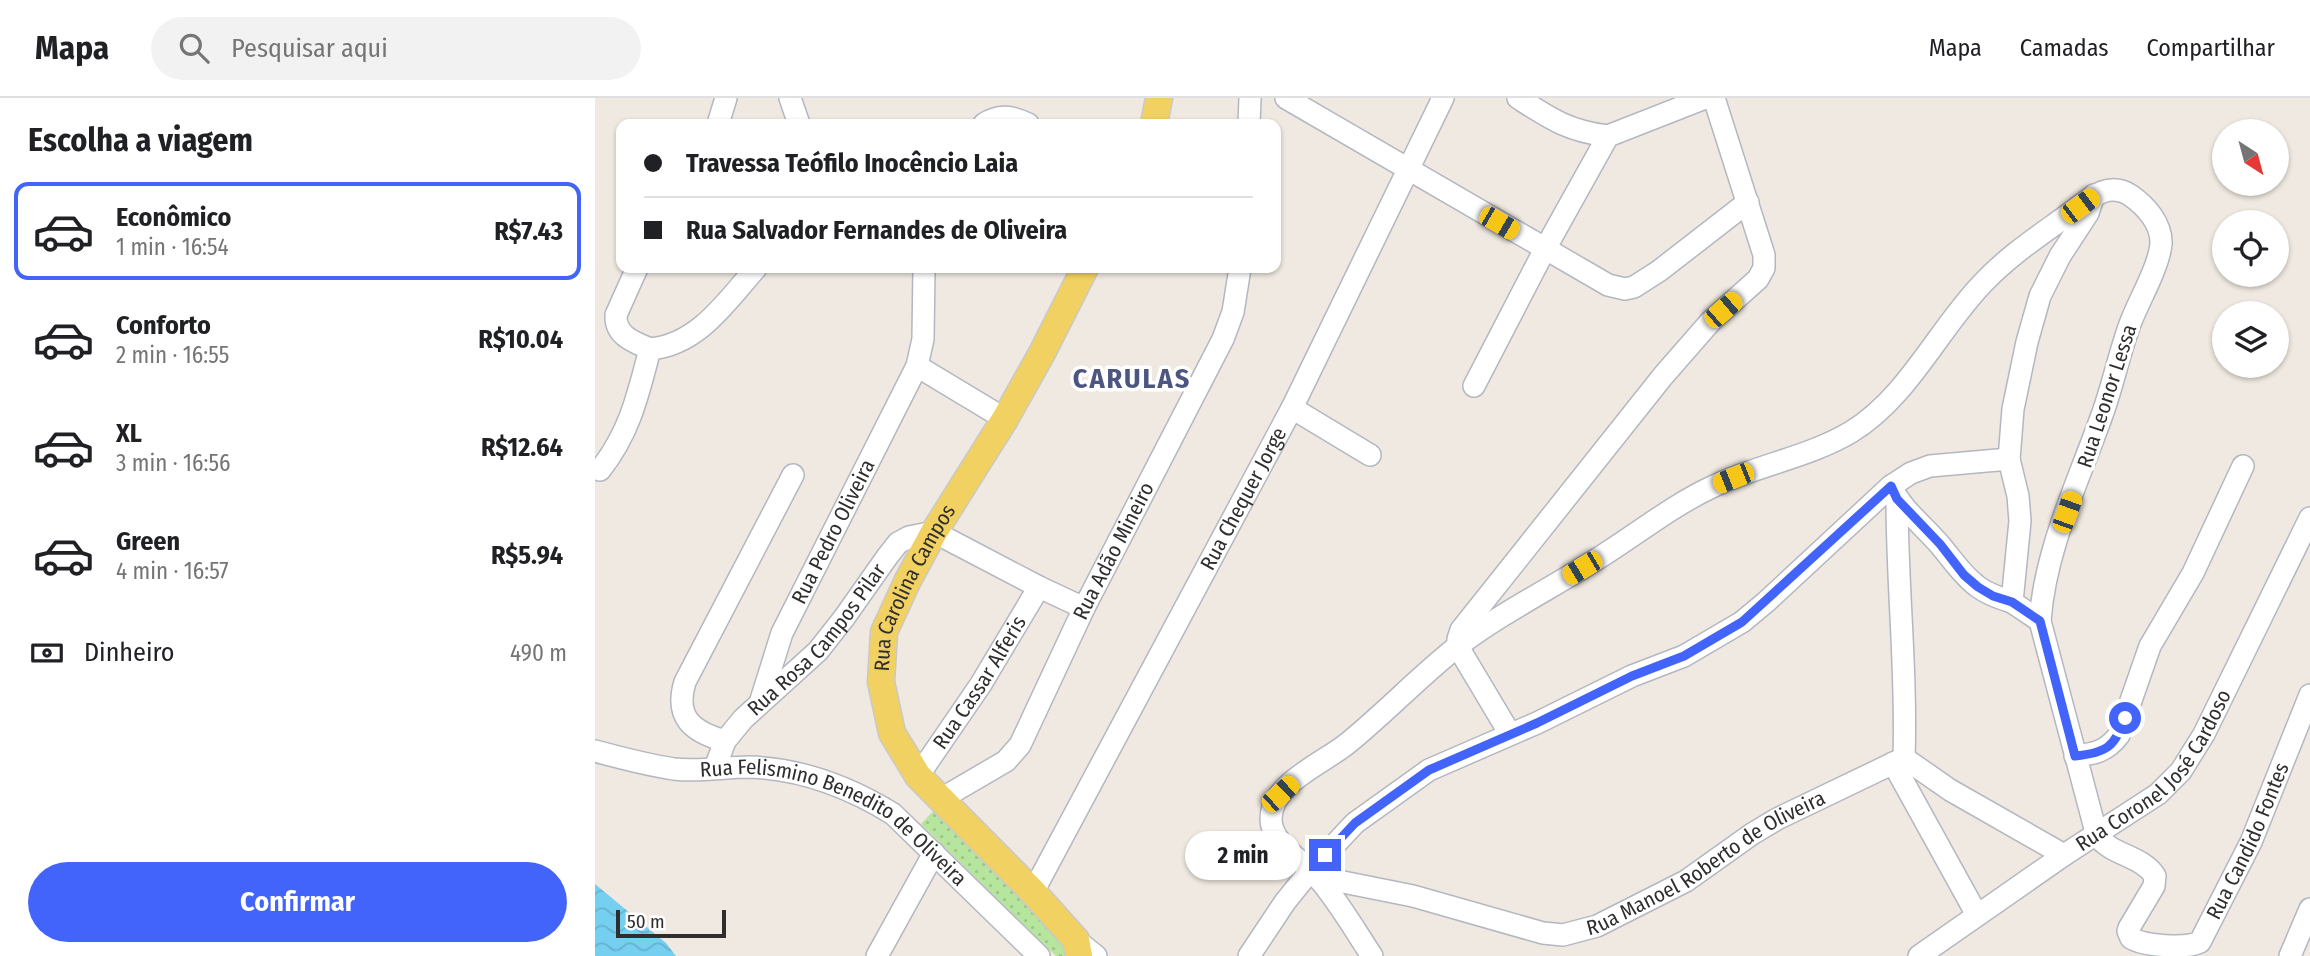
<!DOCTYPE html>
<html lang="pt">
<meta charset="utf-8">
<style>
body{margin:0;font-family:"Fira Sans Condensed",sans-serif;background:#f2f2f2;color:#202124;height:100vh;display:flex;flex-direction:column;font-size:26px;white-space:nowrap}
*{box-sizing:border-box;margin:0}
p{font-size:23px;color:#757577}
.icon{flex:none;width:38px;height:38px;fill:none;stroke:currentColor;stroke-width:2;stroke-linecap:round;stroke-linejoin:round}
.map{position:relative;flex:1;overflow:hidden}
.drawer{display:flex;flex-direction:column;background:#fff;width:595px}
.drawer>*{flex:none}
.banner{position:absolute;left:21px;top:21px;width:665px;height:154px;border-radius:14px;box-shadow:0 2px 5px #0004;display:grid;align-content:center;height:154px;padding:0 28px;background:#fff}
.needle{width:46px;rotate:144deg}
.buttons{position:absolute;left:1617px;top:21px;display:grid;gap:14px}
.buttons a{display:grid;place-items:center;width:77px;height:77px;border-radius:50%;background:#fff;box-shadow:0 2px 5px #0004;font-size:35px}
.scale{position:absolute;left:21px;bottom:18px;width:110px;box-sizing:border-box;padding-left:7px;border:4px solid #2e2e2e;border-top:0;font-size:19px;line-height:24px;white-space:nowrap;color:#2e2e2e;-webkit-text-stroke:5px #fff;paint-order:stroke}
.end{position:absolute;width:32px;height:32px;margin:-16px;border:9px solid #4264fb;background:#fff;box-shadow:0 0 0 4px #fff}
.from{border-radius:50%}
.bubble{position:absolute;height:49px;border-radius:24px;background:#fff;box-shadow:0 2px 5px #0004;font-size:23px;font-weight:700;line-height:49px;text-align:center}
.car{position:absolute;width:21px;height:42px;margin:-21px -10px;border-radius:9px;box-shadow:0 0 5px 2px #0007;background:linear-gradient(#f5c518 24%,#345 0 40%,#f5c518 0 76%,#345 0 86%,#f5c518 0)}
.banner b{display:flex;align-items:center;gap:24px;height:66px;font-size:26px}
.banner b+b{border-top:2px solid #e0e0e0}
.banner i{width:18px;height:18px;background:#202124}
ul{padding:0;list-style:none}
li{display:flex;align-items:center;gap:21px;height:98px;margin:0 14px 10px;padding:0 14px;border:4px solid transparent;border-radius:14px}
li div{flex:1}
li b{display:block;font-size:26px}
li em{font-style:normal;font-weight:700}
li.selected{border-color:#4264fb}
li>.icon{width:63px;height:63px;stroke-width:1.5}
h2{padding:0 28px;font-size:32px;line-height:84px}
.pay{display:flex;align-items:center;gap:18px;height:77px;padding:0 28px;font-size:26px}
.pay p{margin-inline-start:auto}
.primary-button{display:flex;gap:14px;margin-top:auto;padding:14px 28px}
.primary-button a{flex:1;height:80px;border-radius:42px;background:#4264fb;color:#fff;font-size:28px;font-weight:700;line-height:80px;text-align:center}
header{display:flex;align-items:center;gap:42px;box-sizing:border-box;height:98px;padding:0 35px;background:#fff;border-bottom:2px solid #e0e0e0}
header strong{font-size:33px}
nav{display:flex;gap:38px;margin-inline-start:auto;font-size:24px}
.search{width:490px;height:63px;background:#f2f2f2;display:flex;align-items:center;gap:18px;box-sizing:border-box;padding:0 24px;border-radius:38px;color:#757577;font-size:26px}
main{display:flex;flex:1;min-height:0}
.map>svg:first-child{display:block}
.park{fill:url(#park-dots)}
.water{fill:url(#water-waves)}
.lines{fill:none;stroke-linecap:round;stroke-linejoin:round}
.minor-casing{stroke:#b4b7c1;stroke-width:24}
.major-casing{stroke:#c9c9c9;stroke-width:29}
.minor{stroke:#fff;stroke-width:21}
.major{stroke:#f2d163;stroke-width:26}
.route{stroke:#4264fb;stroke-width:9}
.labels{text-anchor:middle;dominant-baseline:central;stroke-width:7;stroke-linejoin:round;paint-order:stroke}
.street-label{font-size:21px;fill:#2e2e2e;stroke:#fff}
.district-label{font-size:28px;font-weight:bold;letter-spacing:2px;fill:#4d5680;stroke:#fff}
</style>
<header>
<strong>Mapa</strong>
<div class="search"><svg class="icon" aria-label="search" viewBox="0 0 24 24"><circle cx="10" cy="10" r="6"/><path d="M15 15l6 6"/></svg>Pesquisar aqui</div>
<nav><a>Mapa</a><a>Camadas</a><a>Compartilhar</a></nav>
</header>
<main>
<section class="drawer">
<h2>Escolha a viagem</h2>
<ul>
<li class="selected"><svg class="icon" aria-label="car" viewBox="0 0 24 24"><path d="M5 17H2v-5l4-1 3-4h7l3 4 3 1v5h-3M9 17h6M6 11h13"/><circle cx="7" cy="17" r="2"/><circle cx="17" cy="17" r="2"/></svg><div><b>Econômico</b><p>1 min · 16:54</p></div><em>R$7.43</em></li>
<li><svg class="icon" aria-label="car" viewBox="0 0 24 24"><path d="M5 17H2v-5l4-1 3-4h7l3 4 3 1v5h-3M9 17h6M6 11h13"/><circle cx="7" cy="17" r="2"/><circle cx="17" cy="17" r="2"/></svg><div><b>Conforto</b><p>2 min · 16:55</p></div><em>R$10.04</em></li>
<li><svg class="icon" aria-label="car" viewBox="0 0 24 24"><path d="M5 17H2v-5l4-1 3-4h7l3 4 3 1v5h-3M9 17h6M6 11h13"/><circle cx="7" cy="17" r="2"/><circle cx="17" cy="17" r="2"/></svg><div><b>XL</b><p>3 min · 16:56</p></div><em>R$12.64</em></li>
<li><svg class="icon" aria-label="car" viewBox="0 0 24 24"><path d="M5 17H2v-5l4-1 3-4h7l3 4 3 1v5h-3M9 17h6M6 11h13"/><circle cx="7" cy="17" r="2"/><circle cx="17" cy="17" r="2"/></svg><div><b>Green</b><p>4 min · 16:57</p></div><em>R$5.94</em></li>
</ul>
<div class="pay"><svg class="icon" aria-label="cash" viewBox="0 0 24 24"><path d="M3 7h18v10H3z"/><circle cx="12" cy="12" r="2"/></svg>Dinheiro<p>490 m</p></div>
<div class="primary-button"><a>Confirmar</a></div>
</section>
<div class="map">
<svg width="1715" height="858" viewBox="0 0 1715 858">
<defs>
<pattern id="park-dots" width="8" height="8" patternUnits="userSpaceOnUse" patternTransform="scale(1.75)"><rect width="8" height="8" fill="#b6e59e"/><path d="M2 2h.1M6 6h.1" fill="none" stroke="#9dc588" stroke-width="1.8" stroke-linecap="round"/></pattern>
<pattern id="water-waves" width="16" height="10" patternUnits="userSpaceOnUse" patternTransform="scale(1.75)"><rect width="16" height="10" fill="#75cff0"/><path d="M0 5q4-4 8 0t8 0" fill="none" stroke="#66b2ce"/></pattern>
</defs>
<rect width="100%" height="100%" fill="#efe9e1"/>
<path class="park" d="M343,708L472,849L470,858H461L326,726Z"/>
<path class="water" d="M0,786L71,845L81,858H0Z"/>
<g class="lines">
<defs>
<g id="minor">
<path d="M195,0L204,26"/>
<path d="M691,0L1013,187L1030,191L1039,189L1064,173L1153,104"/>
<path d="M923,0C956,21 973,33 1013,38"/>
<path d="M123,26L131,0"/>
<path d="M389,26C404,16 417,18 433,26"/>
<path d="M654,26L655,0"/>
<path d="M42,170L21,217C20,238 39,244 55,251"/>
<path d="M322,268L410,321"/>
<path d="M879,288L950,151L1013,38L1110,0"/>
<path d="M697,310L775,357"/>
<path d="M1414,361L1335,368L1316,375L1296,388C1307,412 1329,428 1345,447C1357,461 1367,477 1382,488C1392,496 1405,500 1417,504"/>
<path d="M5,372C35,334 43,297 55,251C103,247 132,203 161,170"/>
<path d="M1302,401C1302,488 1312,574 1309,660"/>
<path d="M1445,523L1417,504L1425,423L1423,398L1414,361L1418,311L1432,244L1445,198L1465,158L1493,115L1499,97"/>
<path id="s1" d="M165,605L187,535L322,268L328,241L329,170"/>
<path d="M915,636L863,549V541L866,532L1068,278L1116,223L1163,181L1169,170V157L1119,0"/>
<path d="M130,643C98,634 79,620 90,584L198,377"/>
<path id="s2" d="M0,653C26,660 52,667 79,671C104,674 130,669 155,669C206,671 256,690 298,716L444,858"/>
<path d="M1480,658C1500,656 1512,653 1524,637L1555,548L1598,475L1648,368"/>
<path d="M1298,665L1382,817"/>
<path id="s3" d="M120,670L130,643L148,621L223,553L249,520L292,459L303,445L314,439L339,434L444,489L489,510"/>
<path id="s4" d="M323,678L386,586L444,489"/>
<path id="s5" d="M346,701L411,663L425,647L489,510L628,241L638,214L645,170"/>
<path id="s6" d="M723,779L818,798L948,835L968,837L1002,828L1091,783L1157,736L1182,721L1309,660L1355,692L1469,757"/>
<path id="s7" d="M438,794L697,310L848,0"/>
<path d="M481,842L501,858"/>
<path d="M282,858L339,755"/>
<path d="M654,858L690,804L715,773L760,725L834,672L942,625L1037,578L1089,558L1147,524L1171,504L1296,388"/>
<path id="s8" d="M777,858C761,834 742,801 723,780C708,763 676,746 676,721C676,685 729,665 753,645C791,614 825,578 863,548C909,513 961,488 1010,456C1046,433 1080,406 1119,388C1163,367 1214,359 1256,334C1313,299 1342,233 1387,186C1413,158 1444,138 1474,116C1492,103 1512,82 1535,97C1551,108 1567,126 1566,146C1564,169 1543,204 1535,226C1524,256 1518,287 1507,317C1483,384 1450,452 1445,523L1502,738C1518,758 1546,757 1560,778L1559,788L1534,830L1533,833L1536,840C1549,848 1591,851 1605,844L1656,744L1715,597"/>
<path id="s9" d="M1324,858L1469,757L1563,696L1586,673L1609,636L1715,420"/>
<path d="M1695,858L1715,811"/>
</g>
<g id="major">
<path d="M559,26L564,0"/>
<path id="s10" d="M484,858L481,842L438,794L323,678L297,635L286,584L289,534L313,482L339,434L410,321L447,255L490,170"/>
</g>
</defs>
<use href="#minor" class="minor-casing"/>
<use href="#major" class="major-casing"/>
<use href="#minor" class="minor"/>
<use href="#major" class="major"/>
</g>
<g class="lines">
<path class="route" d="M730,757L760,725L834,672L942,625L1037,578L1089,558L1147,524L1296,388L1302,401L1345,446L1369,477L1383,489L1398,498L1417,504L1445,523L1480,658C1511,655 1520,649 1530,620"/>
</g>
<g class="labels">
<g class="street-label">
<text transform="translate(1512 298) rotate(-72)">Rua Leonor Lessa</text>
<text stroke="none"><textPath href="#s7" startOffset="446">Rua Chequer Jorge</textPath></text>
<text stroke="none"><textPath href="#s1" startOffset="187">Rua Pedro Oliveira</textPath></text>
<text stroke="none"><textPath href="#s5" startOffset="312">Rua Adão Mineiro</textPath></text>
<text stroke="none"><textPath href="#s10" startOffset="448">Rua Carolina Campos</textPath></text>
<text stroke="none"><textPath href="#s3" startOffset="166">Rua Rosa Campos Pilar</textPath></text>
<text stroke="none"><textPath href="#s4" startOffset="112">Rua Cassar Alferis</textPath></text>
<text stroke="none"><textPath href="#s9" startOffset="303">Rua Coronel José Cardoso</textPath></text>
<text stroke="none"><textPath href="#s2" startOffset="257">Rua Felismino Benedito de Oliveira</textPath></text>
<text stroke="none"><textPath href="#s8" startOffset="2264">Rua Candido Fontes</textPath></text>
<text stroke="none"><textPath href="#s6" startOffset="413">Rua Manoel Roberto de Oliveira</textPath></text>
</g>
<g class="district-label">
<text x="537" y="280">CARULAS</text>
</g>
</g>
</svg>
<div class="buttons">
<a><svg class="needle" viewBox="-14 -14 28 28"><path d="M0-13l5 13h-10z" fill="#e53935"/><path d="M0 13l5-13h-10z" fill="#757577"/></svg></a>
<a><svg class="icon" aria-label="locate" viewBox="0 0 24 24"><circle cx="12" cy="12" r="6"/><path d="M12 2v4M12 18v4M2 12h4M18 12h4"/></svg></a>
<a><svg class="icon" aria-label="layers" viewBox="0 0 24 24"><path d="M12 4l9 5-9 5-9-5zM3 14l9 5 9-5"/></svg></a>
</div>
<div class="scale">50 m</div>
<i class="end from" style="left:1530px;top:620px"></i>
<i class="end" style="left:730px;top:757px"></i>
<div class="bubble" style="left:590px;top:733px;width:116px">2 min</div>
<i class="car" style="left:1485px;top:108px;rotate:53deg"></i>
<i class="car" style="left:904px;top:125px;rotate:120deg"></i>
<i class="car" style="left:1128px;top:212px;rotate:49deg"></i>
<i class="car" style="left:1138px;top:380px;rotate:248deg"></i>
<i class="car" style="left:1472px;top:414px;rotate:20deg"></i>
<i class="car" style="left:987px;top:470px;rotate:239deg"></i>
<i class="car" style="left:685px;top:696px;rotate:47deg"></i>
<div class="banner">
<b><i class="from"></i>Travessa Teófilo Inocêncio Laia</b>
<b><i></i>Rua Salvador Fernandes de Oliveira</b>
</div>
</div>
</main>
